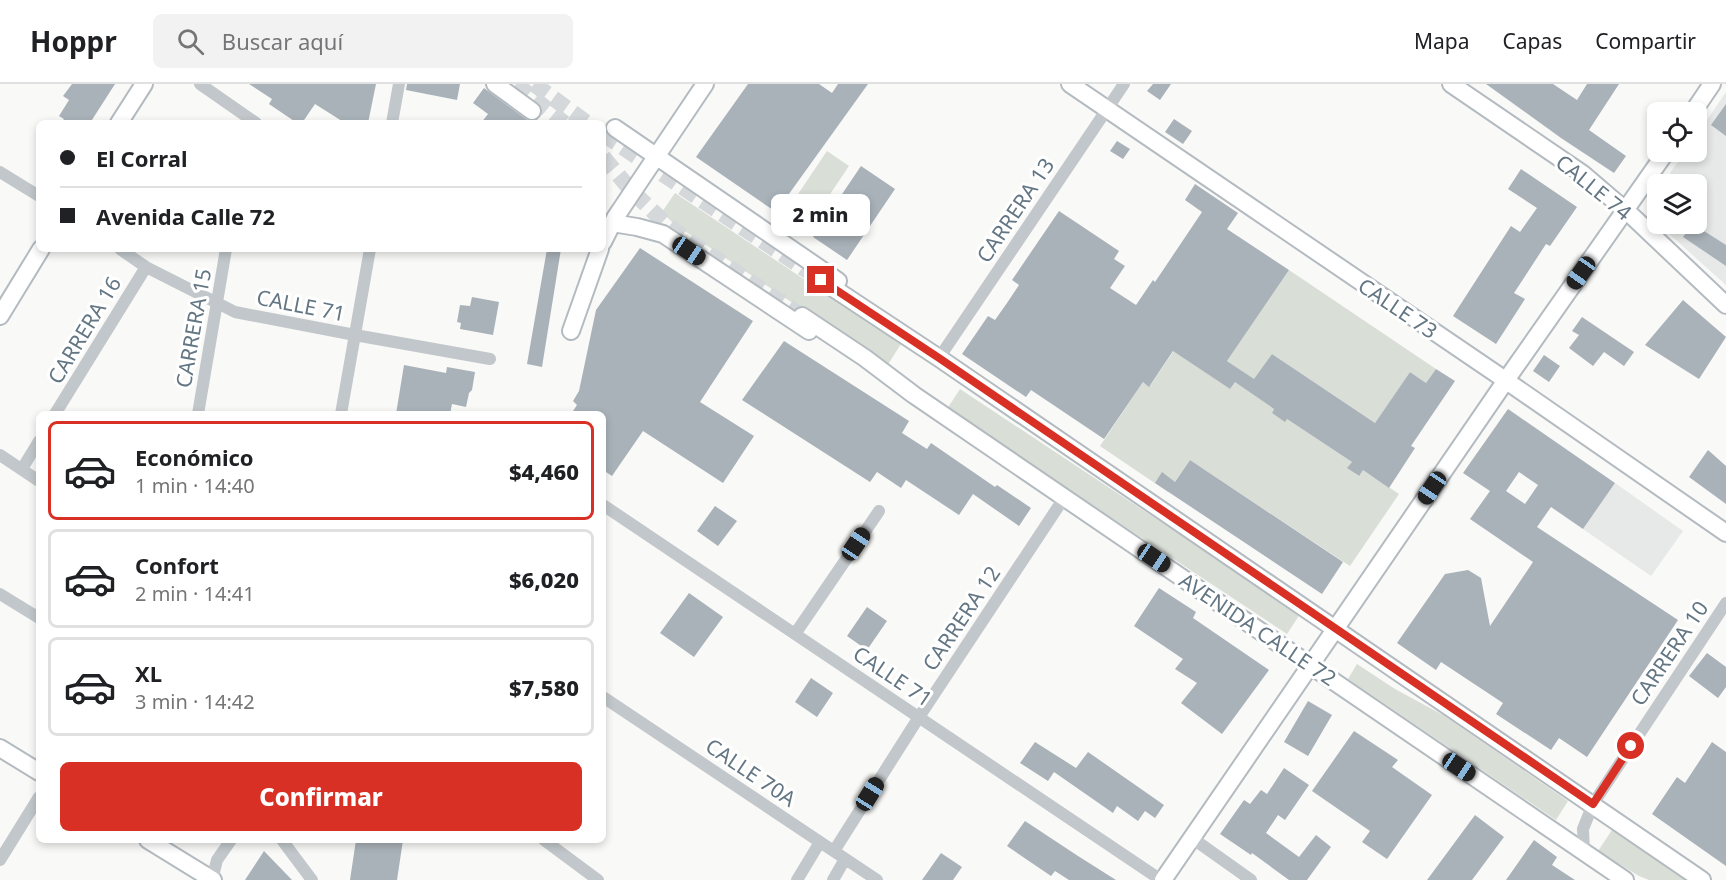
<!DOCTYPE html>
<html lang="es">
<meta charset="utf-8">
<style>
body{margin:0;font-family:"Noto Sans",sans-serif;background:#f2f2f2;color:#202124;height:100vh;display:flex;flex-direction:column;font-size:22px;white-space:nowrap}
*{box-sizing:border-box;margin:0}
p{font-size:20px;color:#757577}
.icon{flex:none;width:33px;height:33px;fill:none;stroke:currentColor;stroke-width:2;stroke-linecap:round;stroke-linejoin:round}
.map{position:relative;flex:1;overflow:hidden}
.details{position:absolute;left:36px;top:327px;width:570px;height:432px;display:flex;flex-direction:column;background:#fff;border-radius:9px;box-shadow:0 3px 9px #0003}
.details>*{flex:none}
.hud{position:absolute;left:36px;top:36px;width:570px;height:132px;border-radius:9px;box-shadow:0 3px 9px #0003;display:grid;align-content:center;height:132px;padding:0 24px;background:#fff}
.tools{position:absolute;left:1647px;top:18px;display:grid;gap:12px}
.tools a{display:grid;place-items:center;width:60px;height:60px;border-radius:9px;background:#fff;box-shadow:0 3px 9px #0003;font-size:30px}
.end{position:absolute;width:27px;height:27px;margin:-14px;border:8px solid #d93025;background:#fff;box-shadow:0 0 0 3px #fff}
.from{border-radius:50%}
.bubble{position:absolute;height:42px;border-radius:9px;background:#fff;box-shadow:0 3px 9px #0003;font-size:20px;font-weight:800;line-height:42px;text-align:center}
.car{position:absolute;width:18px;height:36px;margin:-18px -9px;border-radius:8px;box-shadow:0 0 4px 2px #0007;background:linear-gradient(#222 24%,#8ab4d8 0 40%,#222 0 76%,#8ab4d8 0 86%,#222 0)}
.hud b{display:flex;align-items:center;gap:21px;height:57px;font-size:22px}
.hud b+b{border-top:2px solid #e0e0e0}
.hud i{width:15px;height:15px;background:#202124}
ul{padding:10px 0 0;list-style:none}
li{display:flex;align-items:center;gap:18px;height:99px;margin:0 12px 9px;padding:0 12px;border:3px solid #e0e0e0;border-radius:9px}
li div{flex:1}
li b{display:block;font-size:22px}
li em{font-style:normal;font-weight:800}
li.selected{border-color:#d93025}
li>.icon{width:54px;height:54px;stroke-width:1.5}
.button{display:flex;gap:12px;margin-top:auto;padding:12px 24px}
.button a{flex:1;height:69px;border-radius:9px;background:#d93025;color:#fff;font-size:24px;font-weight:800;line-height:69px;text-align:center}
header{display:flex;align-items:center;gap:36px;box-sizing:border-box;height:84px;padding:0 30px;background:#fff;border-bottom:2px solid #e0e0e0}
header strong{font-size:28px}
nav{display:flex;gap:33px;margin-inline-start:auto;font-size:21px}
.search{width:420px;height:54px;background:#f2f2f2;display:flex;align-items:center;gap:15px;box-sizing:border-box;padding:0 21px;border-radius:9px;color:#757577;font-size:22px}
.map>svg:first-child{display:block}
.built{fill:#e7e8e8}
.green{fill:#d9ded6}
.building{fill:#a9b2b9;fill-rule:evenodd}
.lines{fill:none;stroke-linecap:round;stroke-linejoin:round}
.secondary-tunnel{stroke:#d4d8da;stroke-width:16;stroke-dasharray:16 8;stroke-linecap:butt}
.secondary-casing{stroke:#b4bbc0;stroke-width:20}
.street{stroke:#c2c7cb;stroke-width:12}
.secondary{stroke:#fff;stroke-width:16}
.route{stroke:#d93025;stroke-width:8}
.labels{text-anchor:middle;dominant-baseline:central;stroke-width:6;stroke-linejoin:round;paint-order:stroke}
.street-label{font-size:21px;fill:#637683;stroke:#fff}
</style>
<header>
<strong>Hoppr</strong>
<div class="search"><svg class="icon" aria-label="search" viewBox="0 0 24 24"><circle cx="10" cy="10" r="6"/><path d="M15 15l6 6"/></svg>Buscar aquí</div>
<nav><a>Mapa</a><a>Capas</a><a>Compartir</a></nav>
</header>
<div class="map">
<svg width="1726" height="796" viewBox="0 0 1726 796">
<rect width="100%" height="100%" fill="#f9f9f7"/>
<path class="built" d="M1726,8V201L1658,140H1696V100H1684L1670,89L1685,68H1696L1697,51Z
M1615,399L1683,447L1651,492L1583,445Z"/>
<path class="green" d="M827,67L849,82L816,131L794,116Z
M675,109L901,260L887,282L673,139L662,128Z
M1289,186L1436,285L1426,299L1410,288L1375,339L1272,270L1247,306L1274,325L1272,329L1285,337L1287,335L1352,378L1348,384L1358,392L1363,386L1399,410L1350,482L1190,376L1168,408L1100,362L1143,298L1150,302L1183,253L1184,274L1230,305L1242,287L1227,277Z
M960,305L1300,530L1287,550L947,325Z
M1357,580L1395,605L1443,631L1568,717L1556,736L1348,595Z
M1612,746L1685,796H1649L1639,792L1598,767Z"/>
<path class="building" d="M72,0H115L90,39H61L64,35L59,32L69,16L63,12Z
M249,0H376L368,39H345L315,20L302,39H297L269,20L272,15Z
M407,0H460L457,16L406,6Z
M748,0H819L832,9L838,0H868L776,128L696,73Z
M1153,0H1171L1160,16L1147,7Z
M1486,0H1553L1577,16L1587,0H1619L1589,46L1626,72L1614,89L1561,54Z
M484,4L526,35L533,39H481L488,30L473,19Z
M1726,20V52L1711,41Z
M1174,35L1192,47L1183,60L1165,48Z
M1117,57L1130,65L1123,75L1110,67Z
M861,82L895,105L847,176L813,153Z
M1521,85L1577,123L1550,162L1546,160L1514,209L1525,215L1496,260L1453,232L1511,142L1520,148L1537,124L1508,105Z
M1195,100L1238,129L1227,145L1289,186L1227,277L1254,295L1272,270L1375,339L1410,288L1426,299L1436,285L1455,297L1411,362L1415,364L1389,404L1363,386L1359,392L1347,384L1352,378L1287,335L1285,338L1272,329L1274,325L1235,298L1230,305L1173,267L1149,303L1143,298L1104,355L1031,306L1026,313L962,270L988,232L995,236L1007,219L1019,201L1012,196L1059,127L1119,167L1114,175L1125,182L1110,204L1136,221L1153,196L1155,198L1202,128L1185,116Z
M1693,140L1726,161V182L1683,153Z
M640,164L753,237L700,318L754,352L723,399L643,347L612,392L603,386V330H571L577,321L573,317L579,307L596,226Z
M547,165H561L542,283L527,280Z
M472,213L499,218L493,251L460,245L461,239L457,238L460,221L470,222Z
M1683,216L1726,253L1699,295L1645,261Z
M1582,233L1634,268L1624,282L1604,268L1593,282L1569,264L1579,251L1572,247Z
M784,257L909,337L902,349L927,365L931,359L995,403L997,401L1031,424L1019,442L973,410L959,431L906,396L901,404L877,388L870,398L742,316Z
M1544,271L1560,282L1549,298L1533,287Z
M404,281L446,289L447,283L475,288L472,306L469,309L466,323L452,320L450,330L432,327L431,330H396Z
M1508,325L1615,399L1583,445L1551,423L1537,443L1678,536L1587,673L1559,654L1551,666L1496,630L1503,619L1441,578L1436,586L1397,559L1445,490L1468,486L1481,494L1490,542L1533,478L1470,435L1490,407L1463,389ZM1519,388L1538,401L1525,420L1506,407Z
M1708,366L1726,382V420L1689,393Z
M1190,376L1343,478L1322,510L1155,399L1162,388L1175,398Z
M715,422L737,437L718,462L697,447Z
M1159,504L1196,528L1193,534L1269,586L1222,650L1181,619L1197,599L1175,585L1183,575L1134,542Z
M689,509L723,533L694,573L660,549Z
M867,523L887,537L867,566L847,552Z
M1707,569L1726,583V603L1718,614L1689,592Z
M811,594L833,609L817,633L795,618Z
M1308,617L1332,631L1308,672L1284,658Z
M1354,647L1398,676L1392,683L1432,711L1387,775L1362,758L1370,747L1312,707Z
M1035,658L1076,684L1088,668L1164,721L1155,734L1145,727L1138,737L1117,722L1113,729L1054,688L1048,697L1020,679Z
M1712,658L1726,668V782L1652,730L1677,693L1685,699Z
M1284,684L1309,701L1285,736L1278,731L1266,749L1299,773L1316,751L1331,763L1307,796H1289L1252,769L1251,771L1220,750L1244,716L1250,720L1261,706L1267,710Z
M1475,731L1504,753L1472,796H1427Z
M1025,737L1078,772L1116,796H1069L1055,787L1051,792L1007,762Z
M356,756H403L397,796H350Z
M1534,756L1557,773L1552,781L1575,796H1506Z
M264,767L292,796H245Z
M941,769L962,783L953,796H922Z"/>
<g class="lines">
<path class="secondary-tunnel" d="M516,0L564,39
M534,0L587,39
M603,50L821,196
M603,73L630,105L666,140L685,154L802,232"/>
<defs>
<path id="secondary" d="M495,0L532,27
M1070,0L1495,289L1726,449
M1451,0L1583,90L1632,132L1726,221
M1693,28L1712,0
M119,39L144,0
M615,44L838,197
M612,139L637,143L663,150L809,247
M603,158L615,134L705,0
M821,196L939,274L1702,796
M0,232L41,165
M802,232L865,274L914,311L1625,796
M571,247L600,165
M0,664L39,688
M148,756L213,796
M1163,796L1511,289L1666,68"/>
</defs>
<use href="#secondary" class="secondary-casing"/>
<path class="street" d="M200,0L256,39
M392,39L399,0
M0,88L39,112
M120,165L146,183L235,228L355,251L490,275
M939,274L1124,0
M55,330L146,183
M198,330L226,165
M341,330L370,165
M0,371L39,397
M22,385L39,357
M603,421L1161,796
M0,510L39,534
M795,550L879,427
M603,613L877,796
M1192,754L1251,796
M282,756L312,796
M544,756L598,796
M834,767L919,633L1064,414
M1584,768L1583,745L1593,720L1726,519
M0,776L39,713
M212,796L217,776L231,756
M797,796L820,758
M833,796L845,775"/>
<use href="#secondary" class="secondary"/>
</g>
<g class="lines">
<path class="route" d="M821,196L939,274L1593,720L1631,662"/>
</g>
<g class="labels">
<g class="street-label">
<text transform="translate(1594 103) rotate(39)">CALLE 74</text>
<text transform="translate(1015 126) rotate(-56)">CARRERA 13</text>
<text transform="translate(301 221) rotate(11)">CALLE 71</text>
<text transform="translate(1398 224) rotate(34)">CALLE 73</text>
<text transform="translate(193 244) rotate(-80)">CARRERA 15</text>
<text transform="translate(84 246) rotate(-59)">CARRERA 16</text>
<text transform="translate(961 534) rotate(-56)">CARRERA 12</text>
<text transform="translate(1258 545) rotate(34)">AVENIDA CALLE 72</text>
<text transform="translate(1669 569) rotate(-56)">CARRERA 10</text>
<text transform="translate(893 592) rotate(34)">CALLE 71</text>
<text transform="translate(751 688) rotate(34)">CALLE 70A</text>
</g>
</g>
</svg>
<div class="tools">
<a><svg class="icon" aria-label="locate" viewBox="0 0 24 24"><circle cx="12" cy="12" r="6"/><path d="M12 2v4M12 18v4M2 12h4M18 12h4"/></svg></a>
<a><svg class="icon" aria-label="layers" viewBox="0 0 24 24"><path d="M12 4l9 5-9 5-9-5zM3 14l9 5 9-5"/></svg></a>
</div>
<i class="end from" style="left:1631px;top:662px"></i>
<i class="end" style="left:821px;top:196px"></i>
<div class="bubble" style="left:771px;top:110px;width:99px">2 min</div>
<i class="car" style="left:689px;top:167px;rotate:124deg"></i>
<i class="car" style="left:1581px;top:189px;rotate:215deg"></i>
<i class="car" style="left:1432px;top:404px;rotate:214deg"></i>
<i class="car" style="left:856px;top:460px;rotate:34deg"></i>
<i class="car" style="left:1154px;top:474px;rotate:124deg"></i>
<i class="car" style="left:1459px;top:683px;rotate:124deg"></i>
<i class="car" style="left:870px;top:710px;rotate:32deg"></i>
<div class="hud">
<b><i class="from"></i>El Corral</b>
<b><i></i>Avenida Calle 72</b>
</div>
<section class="details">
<ul>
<li class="selected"><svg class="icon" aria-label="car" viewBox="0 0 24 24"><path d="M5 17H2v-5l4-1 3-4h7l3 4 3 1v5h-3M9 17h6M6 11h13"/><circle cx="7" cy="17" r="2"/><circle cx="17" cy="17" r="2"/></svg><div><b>Económico</b><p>1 min · 14:40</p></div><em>$4,460</em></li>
<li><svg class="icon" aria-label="car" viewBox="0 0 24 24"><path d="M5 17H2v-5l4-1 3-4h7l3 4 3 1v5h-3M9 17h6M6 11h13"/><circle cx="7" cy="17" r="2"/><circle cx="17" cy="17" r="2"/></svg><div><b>Confort</b><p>2 min · 14:41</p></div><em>$6,020</em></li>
<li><svg class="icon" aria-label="car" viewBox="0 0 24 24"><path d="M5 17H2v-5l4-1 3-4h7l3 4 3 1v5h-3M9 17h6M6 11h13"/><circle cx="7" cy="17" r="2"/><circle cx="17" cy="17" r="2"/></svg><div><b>XL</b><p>3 min · 14:42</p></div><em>$7,580</em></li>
</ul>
<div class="button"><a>Confirmar</a></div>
</section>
</div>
